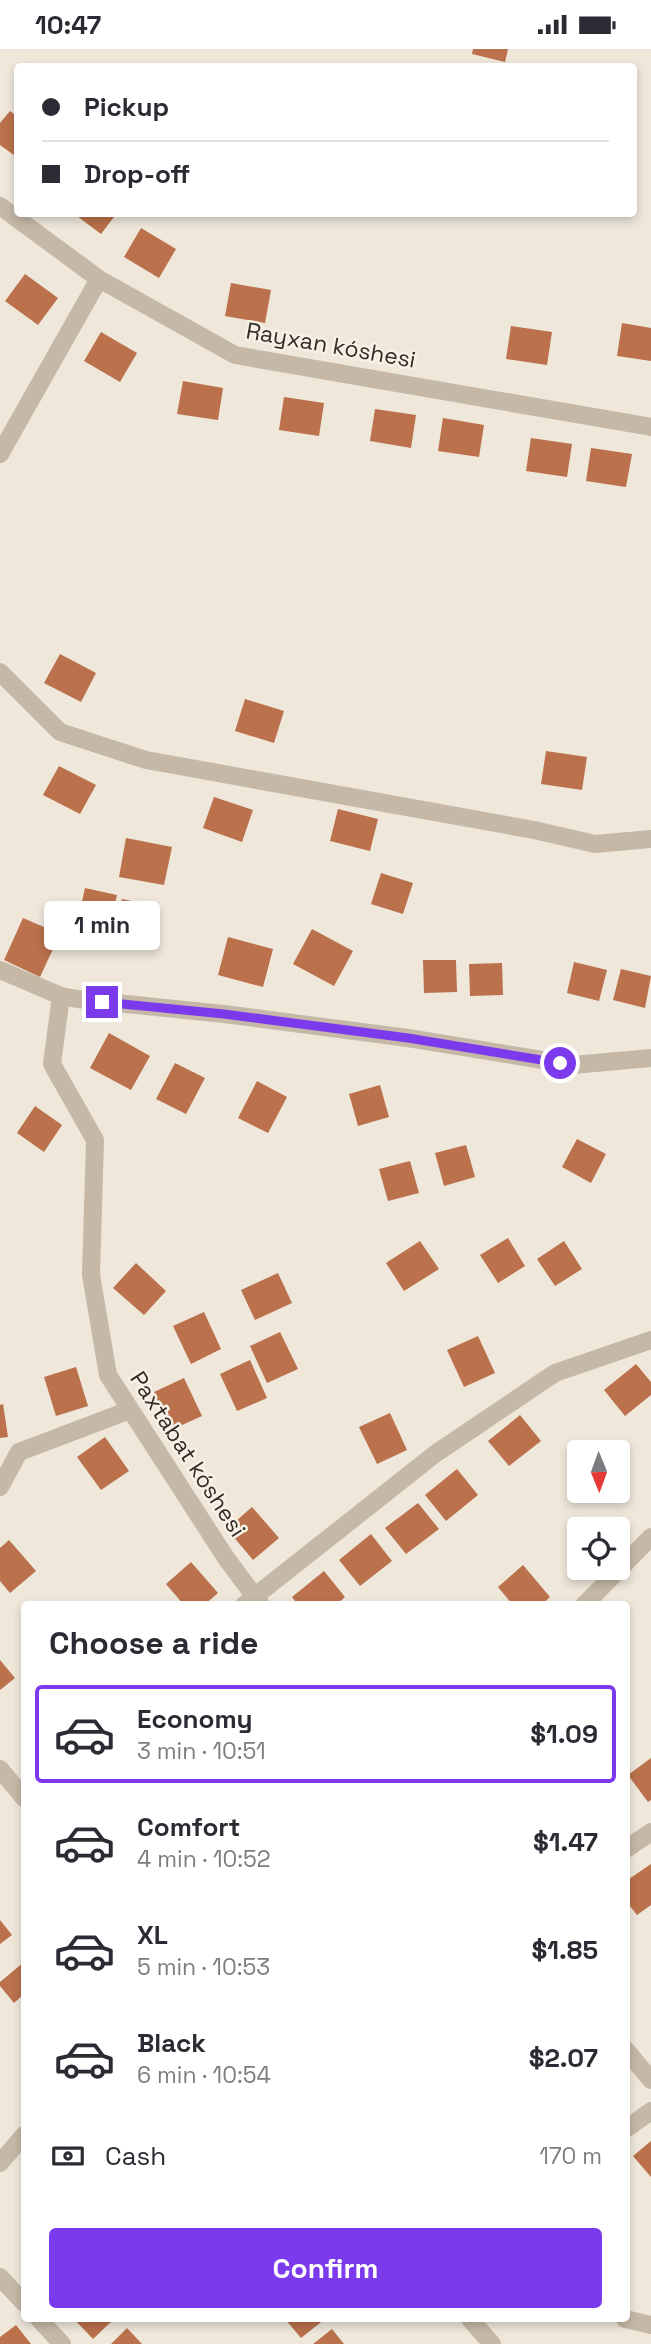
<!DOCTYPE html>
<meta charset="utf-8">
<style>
body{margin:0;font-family:"Space Grotesk",sans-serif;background:#f7f7f7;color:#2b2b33;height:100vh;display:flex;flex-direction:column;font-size:26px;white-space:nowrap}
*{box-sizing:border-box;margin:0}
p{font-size:23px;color:#7c7c81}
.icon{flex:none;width:38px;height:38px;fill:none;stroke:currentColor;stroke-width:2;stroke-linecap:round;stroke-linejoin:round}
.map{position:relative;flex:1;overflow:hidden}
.details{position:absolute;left:21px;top:1552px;width:609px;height:721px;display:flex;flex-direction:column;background:#fff;border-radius:7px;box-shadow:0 4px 10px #0003}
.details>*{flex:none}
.guide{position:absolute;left:14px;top:14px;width:623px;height:154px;border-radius:7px;box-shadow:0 4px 10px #0003;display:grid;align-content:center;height:154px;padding:0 28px;background:#fff}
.needle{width:46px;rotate:179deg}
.fabs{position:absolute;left:567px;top:1391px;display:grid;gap:14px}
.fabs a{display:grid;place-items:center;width:63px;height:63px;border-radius:7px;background:#fff;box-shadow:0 4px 10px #0003;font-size:35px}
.end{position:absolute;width:32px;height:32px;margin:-16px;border:9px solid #7c3aed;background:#fff;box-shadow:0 0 0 4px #fff}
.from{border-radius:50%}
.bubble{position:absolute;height:49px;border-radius:7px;background:#fff;box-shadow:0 4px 10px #0003;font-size:23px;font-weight:700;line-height:49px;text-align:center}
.guide b{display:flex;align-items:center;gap:24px;height:66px;font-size:26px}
.guide b+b{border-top:2px solid #e1e1e2}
.guide i{width:18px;height:18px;background:#2b2b33}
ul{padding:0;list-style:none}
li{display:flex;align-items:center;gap:21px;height:98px;margin:0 14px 10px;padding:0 14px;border:4px solid transparent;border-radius:7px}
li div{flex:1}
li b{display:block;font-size:26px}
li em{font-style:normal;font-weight:700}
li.selected{border-color:#7c3aed}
li>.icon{width:63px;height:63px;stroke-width:1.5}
h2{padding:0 28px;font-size:32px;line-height:84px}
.pay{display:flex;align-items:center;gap:18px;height:77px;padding:0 28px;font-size:26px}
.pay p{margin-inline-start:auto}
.primary-button{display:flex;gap:14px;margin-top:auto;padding:14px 28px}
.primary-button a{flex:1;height:80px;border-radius:7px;background:#7c3aed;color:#fff;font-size:28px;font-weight:700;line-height:80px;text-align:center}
.status{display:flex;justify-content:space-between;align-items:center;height:49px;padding:0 35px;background:#fff;direction:ltr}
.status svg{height:19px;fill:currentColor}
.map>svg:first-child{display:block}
.building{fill:#ba714c}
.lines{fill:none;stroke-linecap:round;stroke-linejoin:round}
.minor{stroke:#c5b8a7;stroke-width:18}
.route{stroke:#7c3aed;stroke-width:9}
.labels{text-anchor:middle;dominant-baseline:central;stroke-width:5;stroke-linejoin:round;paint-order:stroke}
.street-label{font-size:23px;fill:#332c27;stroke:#f7f1e6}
</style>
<div class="status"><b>10:47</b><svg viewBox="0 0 49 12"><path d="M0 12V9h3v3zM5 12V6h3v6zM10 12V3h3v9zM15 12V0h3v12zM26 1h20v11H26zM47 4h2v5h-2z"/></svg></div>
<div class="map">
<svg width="651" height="2295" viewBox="0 0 651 2295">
<rect width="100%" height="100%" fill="#efe7da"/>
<path class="building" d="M473,0H508L505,13L472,5Z
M10,62L18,68V109L0,96V74Z
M73,164H117L101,185Z
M141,179L176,200L159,229L124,208Z
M25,225L58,249L38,276L5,252Z
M231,234L271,241L265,274L225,267Z
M622,274L651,279V312L617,307Z
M511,277L552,283L547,316L506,310Z
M101,283L137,304L120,333L84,312Z
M183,332L223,339L218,371L177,365Z
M284,348L324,354L319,387L279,381Z
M375,360L416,366L411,399L370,392Z
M443,369L484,376L479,408L438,402Z
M531,389L572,395L567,428L526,422Z
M591,399L632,405L626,438L586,432Z
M60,605L96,624L81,653L44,634Z
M245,650L284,662L274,694L235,682Z
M546,702L587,708L582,741L541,735Z
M59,717L96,736L80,765L43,746Z
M214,748L253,761L242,793L203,779Z
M338,760L378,770L370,802L330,792Z
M126,789L172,798L164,836L119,828Z
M381,824L413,834L403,865L371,855Z
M85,839L117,846L110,877L78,870Z
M122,850L155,857L148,888L115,881Z
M23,869L60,885L40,928L4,911Z
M312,880L353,902L334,937L293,915Z
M228,888L273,900L263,938L218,926Z
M423,911H456L457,943L424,944Z
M574,913L607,921L599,952L567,944Z
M502,914L503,946L470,947L469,915Z
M621,920L651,927L645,959L613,951Z
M109,984L150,1007L131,1041L90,1019Z
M175,1014L205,1029L186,1065L156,1050Z
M257,1032L287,1048L268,1084L238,1069Z
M380,1036L389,1068L358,1077L349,1045Z
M35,1057L62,1076L44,1103L17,1084Z
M577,1090L606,1105L591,1134L562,1118Z
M466,1096L475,1128L444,1137L435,1104Z
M410,1112L419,1144L388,1152L379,1120Z
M508,1189L525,1217L498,1234L480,1206Z
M420,1192L439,1220L404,1242L386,1214Z
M564,1192L582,1220L555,1237L537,1210Z
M136,1214L166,1242L144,1266L113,1239Z
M278,1224L292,1254L255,1271L241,1241Z
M204,1263L221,1300L191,1315L173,1277Z
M280,1283L298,1320L267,1334L250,1297Z
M478,1287L495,1324L464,1338L447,1301Z
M250,1311L267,1349L237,1362L220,1325Z
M636,1315L651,1333V1346L625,1367L604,1341Z
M76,1318L88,1357L56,1367L44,1328Z
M184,1329L202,1367L171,1381L154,1343Z
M3,1355L8,1388L0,1389V1356Z
M390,1364L407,1401L377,1415L359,1378Z
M520,1366L541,1392L509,1417L488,1392Z
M105,1388L129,1422L101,1441L77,1408Z
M457,1420L478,1446L446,1472L425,1446Z
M418,1454L439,1480L406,1505L385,1479Z
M252,1458L279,1489L253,1511L227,1480Z
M371,1485L392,1512L360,1537L339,1511Z
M9,1491L36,1522L10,1544L0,1532V1499Z
M191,1513L218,1544L204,1556H184L166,1535Z
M523,1516L550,1548L541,1556H513L498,1538Z
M324,1522L345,1548L336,1556H298L292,1548Z
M0,1611L15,1629L0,1641Z
M651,1709V1751L648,1753L628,1726Z
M651,1815V1856L637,1866L626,1852V1832Z
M0,1871L12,1886L0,1895Z
M24,1913V1945L14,1954L0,1937V1933Z
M651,2092V2128L633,2107Z
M74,2270H114L93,2290Z
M285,2270H325L301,2289Z
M16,2276L31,2295H0V2288Z
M127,2279L142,2295H111Z
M332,2280L344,2295H313Z"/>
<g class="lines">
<path class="minor" d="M0,157L99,230L235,306L651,378
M0,405L99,230
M0,623L60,683L146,711L534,781L595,795L651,790
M0,921L61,947L77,950L224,965L408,989L573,1016L651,1009
M61,947L52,1015L95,1091L91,1226L108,1326L226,1509L261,1556
M0,1438L19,1403L130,1361
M244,1556L435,1405L555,1324L651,1291
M584,1556L651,1488
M0,1720L24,1749
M626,1800L651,1783
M626,2001L651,2031
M626,2080L651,2062
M0,2114L24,2086
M0,2228L24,2254
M39,2270L62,2295
M470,2270L492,2295
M625,2270L651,2276"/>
</g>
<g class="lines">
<path class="route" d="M102,953L224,965L408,989L560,1014"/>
</g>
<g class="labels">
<g class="street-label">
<text transform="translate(331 296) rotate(10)">Rayxan kóshesi</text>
<text transform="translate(188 1405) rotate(57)">Paxtabat kóshesi</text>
</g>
</g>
</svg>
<div class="fabs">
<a><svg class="needle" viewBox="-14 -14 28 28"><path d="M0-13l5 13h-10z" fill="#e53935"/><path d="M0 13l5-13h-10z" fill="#7c7c81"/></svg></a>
<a><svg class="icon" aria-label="locate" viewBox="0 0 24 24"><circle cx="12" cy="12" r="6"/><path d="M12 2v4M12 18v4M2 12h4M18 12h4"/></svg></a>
</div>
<i class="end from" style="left:560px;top:1014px"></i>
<i class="end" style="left:102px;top:953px"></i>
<div class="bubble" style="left:44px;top:852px;width:116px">1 min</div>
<div class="guide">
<b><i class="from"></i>Pickup</b>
<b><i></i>Drop-off</b>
</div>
<section class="details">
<h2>Choose a ride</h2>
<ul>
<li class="selected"><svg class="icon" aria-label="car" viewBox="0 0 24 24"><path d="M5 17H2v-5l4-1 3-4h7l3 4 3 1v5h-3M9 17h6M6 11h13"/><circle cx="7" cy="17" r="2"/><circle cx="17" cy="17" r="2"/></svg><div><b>Economy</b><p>3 min · 10:51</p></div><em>$1.09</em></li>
<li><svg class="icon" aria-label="car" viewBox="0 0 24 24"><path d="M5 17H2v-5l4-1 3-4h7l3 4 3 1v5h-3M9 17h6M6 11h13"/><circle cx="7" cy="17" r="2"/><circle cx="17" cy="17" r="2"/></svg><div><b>Comfort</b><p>4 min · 10:52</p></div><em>$1.47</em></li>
<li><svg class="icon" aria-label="car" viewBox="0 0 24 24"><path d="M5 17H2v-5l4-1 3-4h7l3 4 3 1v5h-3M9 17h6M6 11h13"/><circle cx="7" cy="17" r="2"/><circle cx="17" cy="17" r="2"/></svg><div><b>XL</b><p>5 min · 10:53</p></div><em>$1.85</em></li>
<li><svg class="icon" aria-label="car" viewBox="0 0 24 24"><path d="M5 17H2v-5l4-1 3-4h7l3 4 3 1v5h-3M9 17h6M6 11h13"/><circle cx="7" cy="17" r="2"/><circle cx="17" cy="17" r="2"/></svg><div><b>Black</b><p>6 min · 10:54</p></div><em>$2.07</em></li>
</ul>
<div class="pay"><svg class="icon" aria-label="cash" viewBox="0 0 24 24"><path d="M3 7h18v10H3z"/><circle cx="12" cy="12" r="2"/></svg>Cash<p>170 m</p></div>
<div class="primary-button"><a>Confirm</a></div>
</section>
</div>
